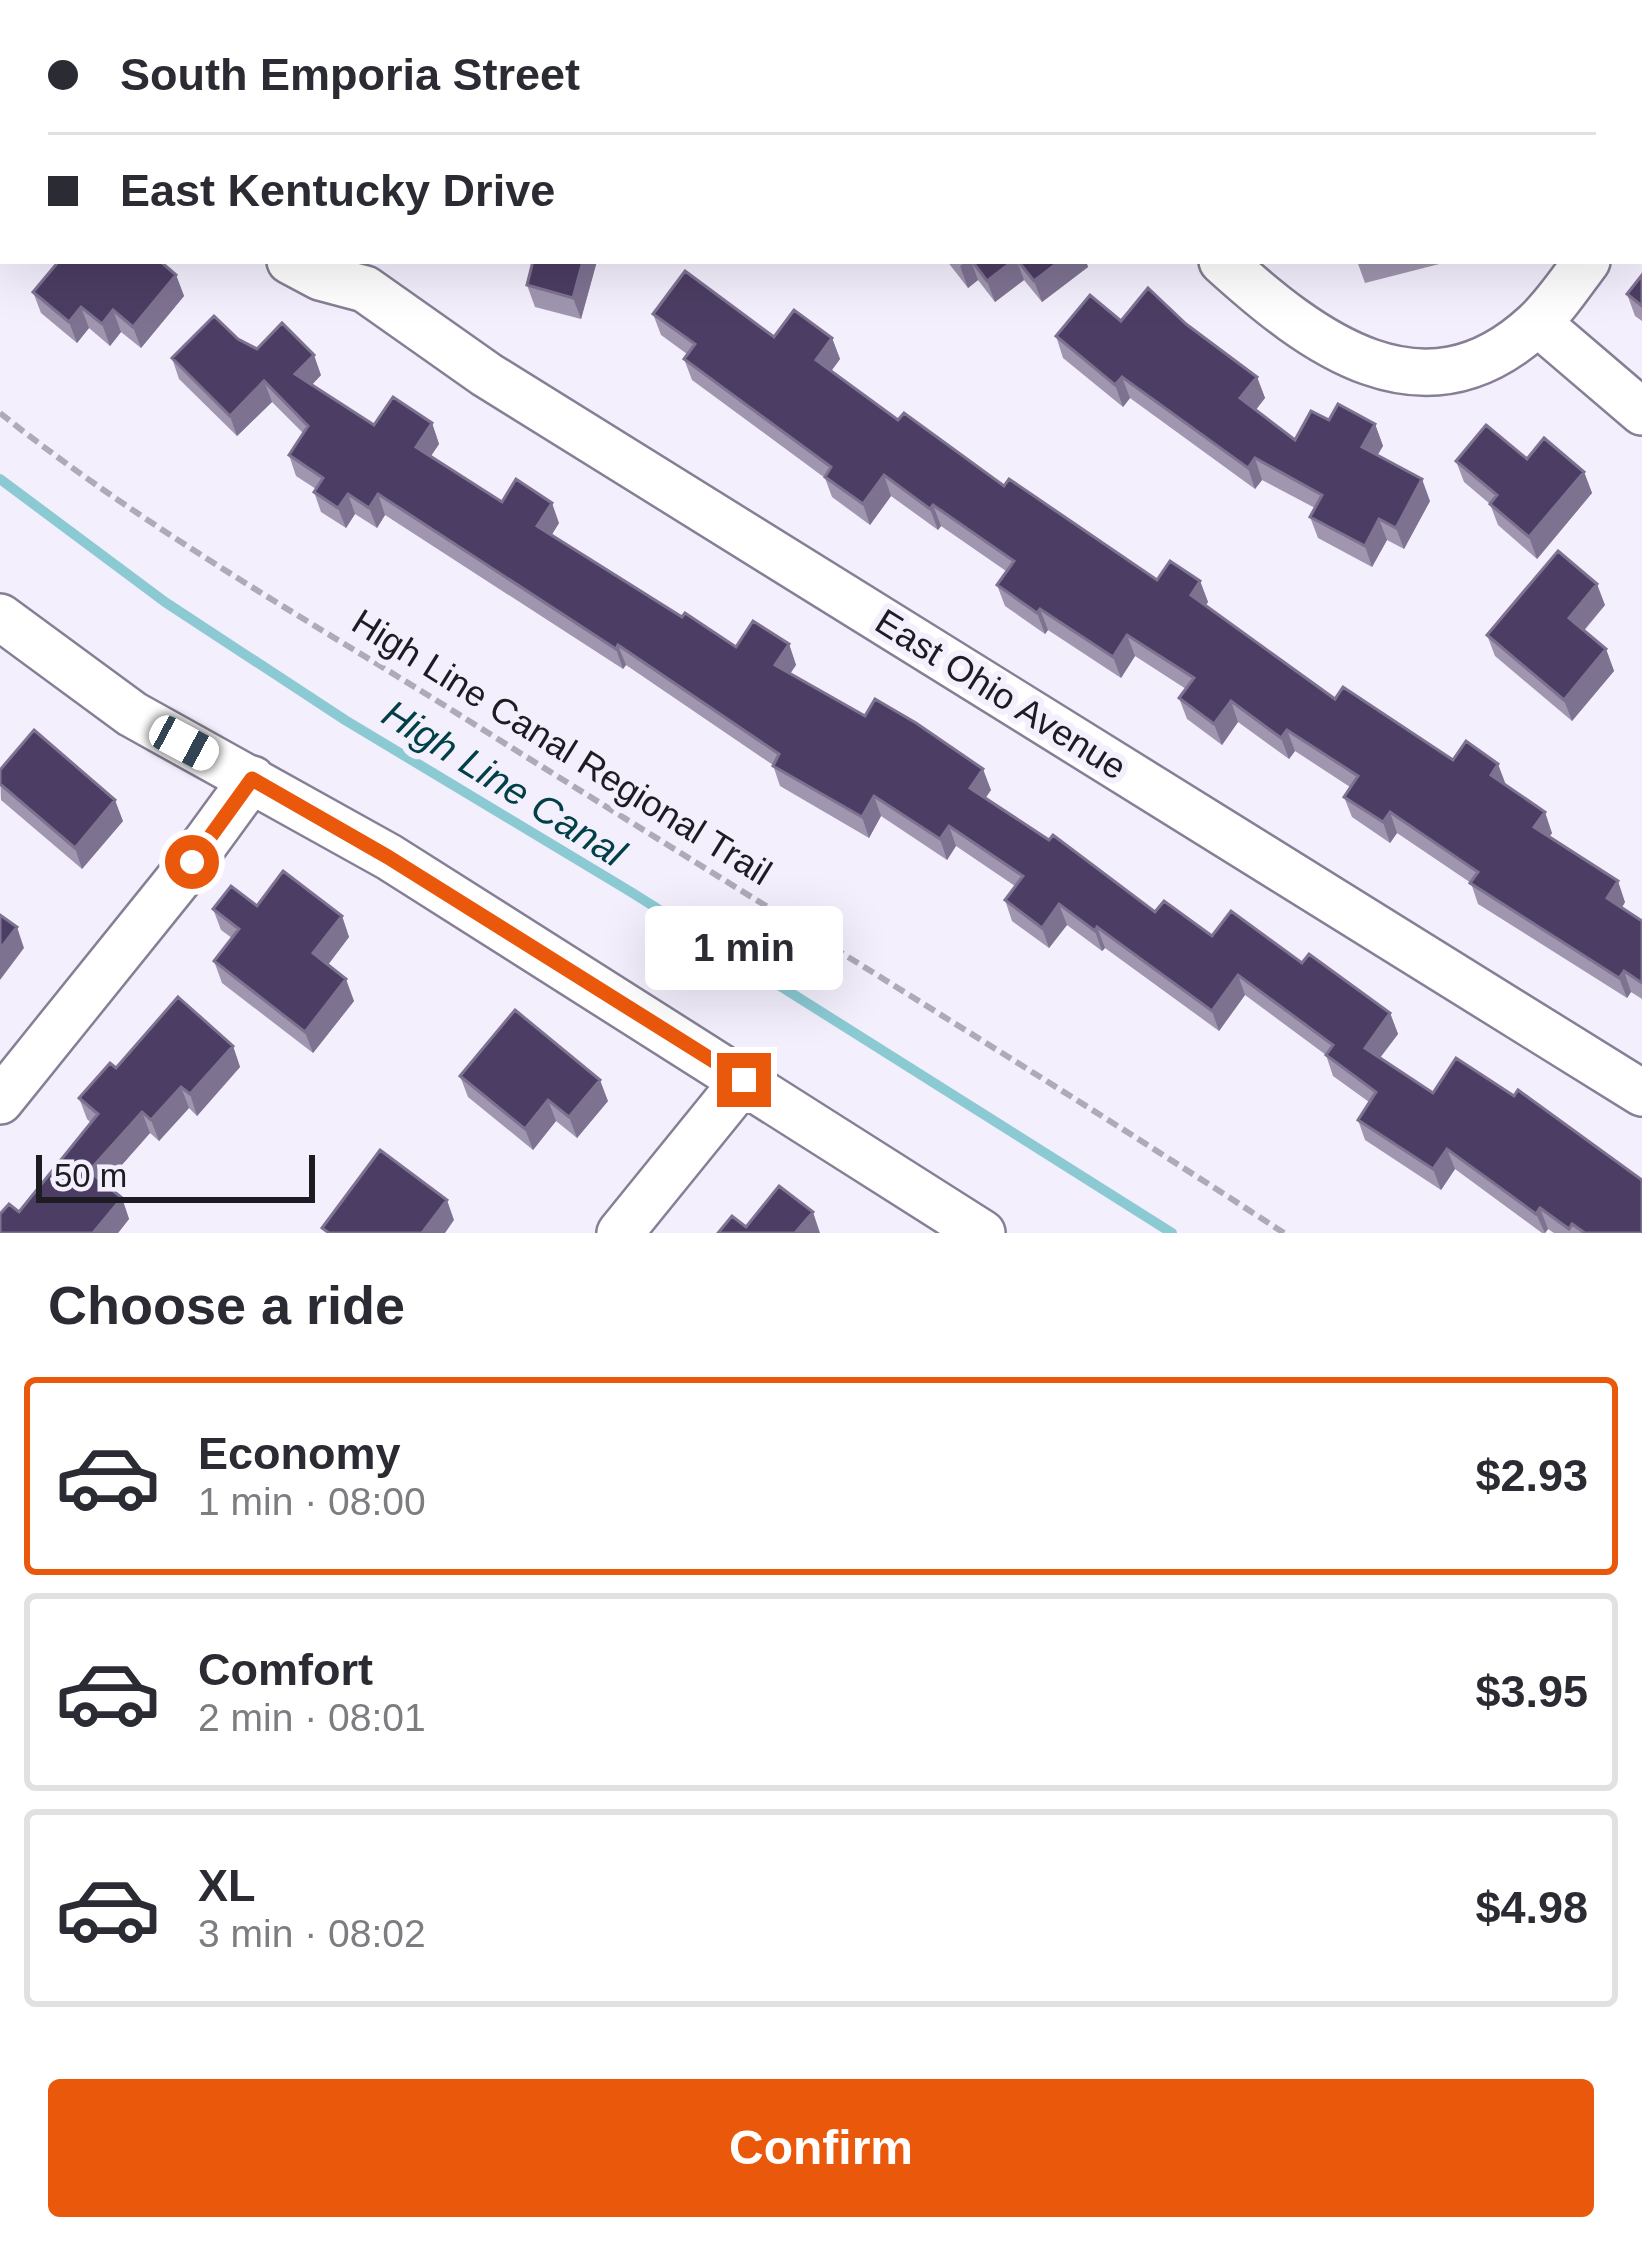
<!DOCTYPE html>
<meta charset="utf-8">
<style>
body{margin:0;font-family:Helvetica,sans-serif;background:#f2f2f3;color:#2b2b33;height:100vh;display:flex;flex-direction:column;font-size:45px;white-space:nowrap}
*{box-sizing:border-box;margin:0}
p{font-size:39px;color:#7c7c81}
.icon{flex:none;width:66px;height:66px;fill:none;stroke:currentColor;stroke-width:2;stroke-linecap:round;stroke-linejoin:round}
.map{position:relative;height:1233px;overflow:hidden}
.drawer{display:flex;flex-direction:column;background:#fff;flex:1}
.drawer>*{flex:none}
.banner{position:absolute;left:0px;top:0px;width:1644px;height:264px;box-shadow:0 12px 48px #0002;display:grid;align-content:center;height:264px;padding:0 48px;background:#fff}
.scale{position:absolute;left:36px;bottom:30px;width:279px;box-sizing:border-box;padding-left:12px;border:6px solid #1e1b23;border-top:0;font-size:33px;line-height:42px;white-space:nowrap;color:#1e1b23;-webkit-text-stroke:9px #f4effd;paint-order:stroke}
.end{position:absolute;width:54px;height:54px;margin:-27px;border:15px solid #ea580c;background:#fff;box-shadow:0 0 0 6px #fff}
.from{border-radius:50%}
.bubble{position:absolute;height:84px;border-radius:12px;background:#fff;box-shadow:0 12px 48px #0002;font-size:39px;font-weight:700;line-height:84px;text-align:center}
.car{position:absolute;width:36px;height:72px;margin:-36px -18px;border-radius:15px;box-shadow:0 0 9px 3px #0007;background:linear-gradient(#fff 24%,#345 0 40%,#fff 0 76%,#345 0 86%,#fff 0)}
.banner b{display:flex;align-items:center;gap:42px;height:114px;font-size:45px}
.banner b+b{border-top:3px solid #e1e1e2}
.banner i{width:30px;height:30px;background:#2b2b33}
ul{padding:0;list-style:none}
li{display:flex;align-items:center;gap:36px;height:198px;margin:0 24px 18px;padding:0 24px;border:6px solid #e1e1e2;border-radius:12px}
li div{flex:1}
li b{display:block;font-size:45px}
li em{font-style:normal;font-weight:700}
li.current{border-color:#ea580c}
li>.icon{width:108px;height:108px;stroke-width:1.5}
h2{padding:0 48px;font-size:54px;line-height:144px}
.action{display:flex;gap:24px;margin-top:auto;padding:24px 48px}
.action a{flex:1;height:138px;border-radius:12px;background:#ea580c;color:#fff;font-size:48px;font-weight:700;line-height:138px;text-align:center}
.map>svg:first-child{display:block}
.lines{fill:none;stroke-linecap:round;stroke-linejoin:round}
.stream{stroke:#8bcad3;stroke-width:10}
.minor-casing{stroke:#867f95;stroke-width:50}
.path{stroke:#aeaab6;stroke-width:6;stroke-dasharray:12 6;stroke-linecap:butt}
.minor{stroke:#fff;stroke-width:45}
.wall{fill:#a096b0}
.shaded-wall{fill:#7e7291}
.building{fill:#4b3d63;stroke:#7e7291;stroke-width:3}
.route{stroke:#ea580c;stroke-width:15}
.labels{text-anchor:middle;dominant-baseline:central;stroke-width:12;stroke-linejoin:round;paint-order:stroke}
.street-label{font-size:36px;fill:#1e1b23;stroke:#f4effd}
.water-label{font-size:39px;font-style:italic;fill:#024047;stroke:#f4effd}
</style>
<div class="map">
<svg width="1642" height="1233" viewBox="0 0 1642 1233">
<rect width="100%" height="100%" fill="#f4effd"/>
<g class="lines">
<path class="stream" d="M0,479L165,602L345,720L631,892L1172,1233"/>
<defs>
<path id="minor" d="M173,3L175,0
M594,3L596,0
M1180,3L1182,0
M1641,194L1642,192
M0,220L3,216
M290,261L320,277L365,289L487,375L1642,1093
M1222,261C1311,342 1423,428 1535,325C1555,307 1571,282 1587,261
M1538,323L1642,412
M0,617L132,714L389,857L982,1233
M0,1101L182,875L252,779
M620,1233L744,1080"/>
</defs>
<use href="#minor" class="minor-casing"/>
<path class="path" d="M0,413C139,524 296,613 447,707C726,883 1008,1053 1284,1233"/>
<use href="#minor" class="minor"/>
</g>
<path class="wall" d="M1008,0H1098L1097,3H1013Z
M1287,0H1421L1422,3H1288Z
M533,261H597L581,319L535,307L527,285Z
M947,261H1086L1088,267L1042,302L1024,280L995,302L978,280L968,288Z
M1357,261H1451L1365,283Z
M176,275L184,296L141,348L121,332L110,346L89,328L77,343L41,313L33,292Z
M1642,275V321L1635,316L1627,294Z
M653,314L774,337L832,338L840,359L831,371L898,420L1157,580L1200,581L1208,602L1205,606L1335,699L1505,785L1552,833L1549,837L1625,902L1622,908L1642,921V999L1631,992L1627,998L1478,904L1471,883L1397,833L1390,843L1352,817L1344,797L1350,787L1295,751L1289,759L1238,722L1222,745L1187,719L1179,698L1186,689L1135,656L1121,678L1048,630L1045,634L1005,606L997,585L1006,571L941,526L938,530L891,496L870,525L832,497L825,478L692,380L684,359L687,354L661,335Z
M1121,321L1186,324L1257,377L1265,398L1256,410L1295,440L1329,420L1375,424L1383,446L1377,455L1430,501L1404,549L1387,540L1372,567L1318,538L1310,517L1315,508L1262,480L1255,489L1130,398L1123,407L1063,358L1056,336Z
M238,339L321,375L312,385L374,425L432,423L439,444L430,457L502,502L559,523L551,536L682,617L736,647L789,644L796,665L790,674L991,790L985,798L1155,912L1212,936L1302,963L1390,1013L1398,1034L1380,1058L1642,1233H1554L1548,1229L1545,1233H1542L1455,1169L1441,1190L1365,1140L1358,1120L1369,1102L1333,1076L1326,1055L1245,995L1219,1031L1105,948L1102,951L1067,925L1049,948L1012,921L1005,900L1015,886L956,846L947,860L881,816L869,838L780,786L773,765L626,665L623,669L385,515L377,528L355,514L346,528L321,512L314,492L316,489L296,476L289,455L303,433L272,402L237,436L179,379L172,358Z
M1527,459L1584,472L1592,493L1537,559L1498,525L1490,504L1464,482L1456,461Z
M1605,605L1584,631L1606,649L1614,671L1572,721L1495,656L1487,635Z
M0,770L123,821L82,869L1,800Z
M257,906L342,916L349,937L328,965L354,1001L313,1053L222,983L214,961L232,938L221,930L213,909Z
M233,1046L240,1067L197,1116L189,1108L159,1141L150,1133L105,1184L122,1198L129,1219L118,1233H0L91,1123L87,1119L79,1098L116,1068Z
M460,1076L608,1101L577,1138L556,1121L533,1150L468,1097Z"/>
<path class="shaded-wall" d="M469,0H491L489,3H466Z
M783,0H800L801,3H781Z
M1078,0H1098L1097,3H1076Z
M1406,0H1421L1422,3H1404Z
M1619,0H1641L1642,2L1617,3Z
M583,261H597L581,319L573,298Z
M967,261H971L978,280L968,288L960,266Z
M1013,261H1017L1024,280L995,302L987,281Z
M1060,261H1086L1088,267L1042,302L1034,281Z
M176,275L184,296L141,348L133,327Z
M81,307L89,328L77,343L69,322Z
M113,310L121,332L110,346L102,324Z
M832,338L840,359L824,381L816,360Z
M314,355L321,375L303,394L295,374Z
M1122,377L1130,398L1123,407L1115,385Z
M1257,377L1265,398L1248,419L1240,398Z
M264,381L272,402L237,436L230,416Z
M432,423L439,444L423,468L416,447Z
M1375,424L1383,446L1370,468L1362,447Z
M1255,458L1262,480L1255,489L1248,468Z
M1584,472L1592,493L1537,559L1529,537Z
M884,475L891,496L870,525L863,504Z
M1422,479L1430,501L1404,549L1396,528Z
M348,494L355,514L346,528L338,508Z
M378,494L385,515L377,528L369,508Z
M552,503L559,523L544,547L537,526Z
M933,505L941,526L938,530L930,509Z
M1379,519L1387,540L1372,567L1365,546Z
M1200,581L1208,602L1199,616L1191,595Z
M1597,584L1605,605L1576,639L1569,618Z
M1040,609L1048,630L1045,634L1037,613Z
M1127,635L1135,656L1121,678L1113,657Z
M789,644L796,665L782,685L775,665Z
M618,645L626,665L623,669L616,649Z
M1606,649L1614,671L1572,721L1564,700Z
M1231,701L1238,722L1222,745L1214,724Z
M1287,730L1295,751L1289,759L1281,738Z
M1498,764L1506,785L1491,775Z
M983,769L991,790L978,809L970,788Z
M874,796L881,816L869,838L862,817Z
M115,800L123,821L82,869L75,848Z
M1390,812L1397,833L1390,843L1383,822Z
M1545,812L1552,833L1542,848L1534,827Z
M949,826L956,846L947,860L940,839Z
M1618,881L1625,902L1614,919L1607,898Z
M1059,904L1067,925L1049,948L1042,928Z
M342,916L349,937L320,975L313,953Z
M17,927L24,948L0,980V949Z
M1097,927L1105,948L1102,951L1095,931Z
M1624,971L1631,992L1627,998L1619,978Z
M1238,975L1245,995L1219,1031L1212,1011Z
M346,979L354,1001L313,1053L305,1032Z
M1390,1013L1398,1034L1372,1068L1365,1048Z
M233,1046L240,1067L197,1116L190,1094Z
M600,1080L608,1101L577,1138L569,1117Z
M181,1087L189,1108L159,1141L151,1120Z
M548,1100L556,1121L533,1150L525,1129Z
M142,1112L150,1133L97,1193L89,1171Z
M1447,1149L1455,1169L1441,1190L1433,1169Z
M122,1198L129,1219L118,1233H93Z
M447,1200L454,1220L445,1233H422Z
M1540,1208L1548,1229L1545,1233L1536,1214Z
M813,1212L820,1233H795Z"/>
<path class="building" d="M318,0H367L370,3H320Z
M374,0H469L466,3H372Z
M672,0L706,1L783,0L781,3H670Z
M1035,0H1078L1076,3H1040Z
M1304,0H1406L1404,3H1307Z
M1545,0H1619L1617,3H1543Z
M59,261H160L176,275L133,327L113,310L102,324L81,307L69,322L33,292Z
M533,261H583L573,298L527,285Z
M972,261H1013L987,281Z
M1018,261H1060L1034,281Z
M685,271L774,337L794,310L832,338L816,360L898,420L904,413L1004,486L1009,479L1157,580L1170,561L1200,581L1191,595L1335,699L1343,687L1453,760L1466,741L1498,764L1491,775L1545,812L1534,827L1618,881L1607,898L1642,921V983L1624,971L1619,978L1470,883L1478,872L1390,812L1383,822L1344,797L1358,776L1287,730L1281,738L1231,701L1214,724L1179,698L1194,678L1127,635L1113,657L1040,609L1037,613L997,585L1014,561L933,505L930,509L884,475L863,504L825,477L831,467L684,359L695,344L653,314Z
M1642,275V306L1627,294Z
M1148,288L1186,324L1257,377L1240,398L1295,440L1311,411L1329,420L1338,404L1375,424L1362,447L1422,479L1396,528L1379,519L1365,546L1310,517L1322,495L1255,458L1248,468L1122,377L1115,385L1056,336L1090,295L1121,321Z
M214,316L238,339L257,349L282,323L314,355L295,374L374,425L393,397L432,423L416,447L502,502L516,479L552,503L537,526L682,617L685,613L736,647L753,621L789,644L775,665L865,716L875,699L916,723L983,769L970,788L1049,840L1053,835L1155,912L1164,901L1212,936L1231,911L1302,963L1309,954L1390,1013L1365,1048L1433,1093L1456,1058L1514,1096L1518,1090L1642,1180V1233H1585L1572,1224L1569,1229L1540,1208L1536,1214L1447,1149L1433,1169L1358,1120L1376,1092L1326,1055L1333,1045L1238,975L1212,1011L1097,927L1095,931L1059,904L1042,928L1005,900L1023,876L949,826L940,839L874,796L862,817L773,766L779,754L618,645L616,649L378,494L369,508L348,494L338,508L314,492L323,478L289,455L308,426L264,381L230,416L172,358Z
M1486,425L1527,459L1544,438L1584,472L1529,537L1490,504L1497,495L1456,461Z
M1558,551L1597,584L1569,618L1606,649L1564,700L1487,635Z
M34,730L115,800L75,848L0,784V770Z
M283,871L342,916L313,953L346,979L305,1032L214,961L239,929L213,909L231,886L257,906Z
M0,915L17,927L0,949Z
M178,997L233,1046L190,1094L181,1087L151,1120L142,1112L89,1171L122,1198L93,1233H0V1214L9,1204L19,1212L98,1114L79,1098L110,1063L116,1068Z
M515,1010L600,1080L569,1117L548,1100L525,1129L460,1076Z
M380,1150L447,1200L422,1233H329L322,1228Z
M779,1186L813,1212L795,1233H718L732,1216L746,1227Z"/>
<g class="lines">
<path class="route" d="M192,862L252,779L388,857L744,1080"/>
</g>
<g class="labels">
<g class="street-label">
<text transform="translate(1001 694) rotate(32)">East Ohio Avenue</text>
<text transform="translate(562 747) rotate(32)">High Line Canal Regional Trail</text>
</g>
<g class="water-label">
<text transform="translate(504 783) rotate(32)">High Line Canal</text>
</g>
</g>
</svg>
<div class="scale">50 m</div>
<i class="end from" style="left:192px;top:862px"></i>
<i class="end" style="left:744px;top:1080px"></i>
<div class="bubble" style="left:645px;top:906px;width:198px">1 min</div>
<i class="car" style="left:184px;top:743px;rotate:118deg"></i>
<div class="banner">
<b><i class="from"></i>South Emporia Street</b>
<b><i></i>East Kentucky Drive</b>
</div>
</div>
<section class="drawer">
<h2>Choose a ride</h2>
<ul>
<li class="current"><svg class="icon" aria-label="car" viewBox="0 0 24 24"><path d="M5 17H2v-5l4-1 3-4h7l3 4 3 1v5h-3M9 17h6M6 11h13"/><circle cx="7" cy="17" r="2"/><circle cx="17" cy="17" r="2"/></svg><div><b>Economy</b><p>1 min · 08:00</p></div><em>$2.93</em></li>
<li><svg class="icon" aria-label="car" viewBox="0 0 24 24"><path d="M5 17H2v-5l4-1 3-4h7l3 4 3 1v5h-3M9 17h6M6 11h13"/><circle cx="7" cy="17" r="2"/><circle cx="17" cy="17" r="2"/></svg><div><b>Comfort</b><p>2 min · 08:01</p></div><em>$3.95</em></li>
<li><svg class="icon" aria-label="car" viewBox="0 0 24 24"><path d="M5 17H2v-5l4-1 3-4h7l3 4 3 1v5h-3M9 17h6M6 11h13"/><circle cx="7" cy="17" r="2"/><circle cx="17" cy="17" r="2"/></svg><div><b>XL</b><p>3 min · 08:02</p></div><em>$4.98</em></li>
</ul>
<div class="action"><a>Confirm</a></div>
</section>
